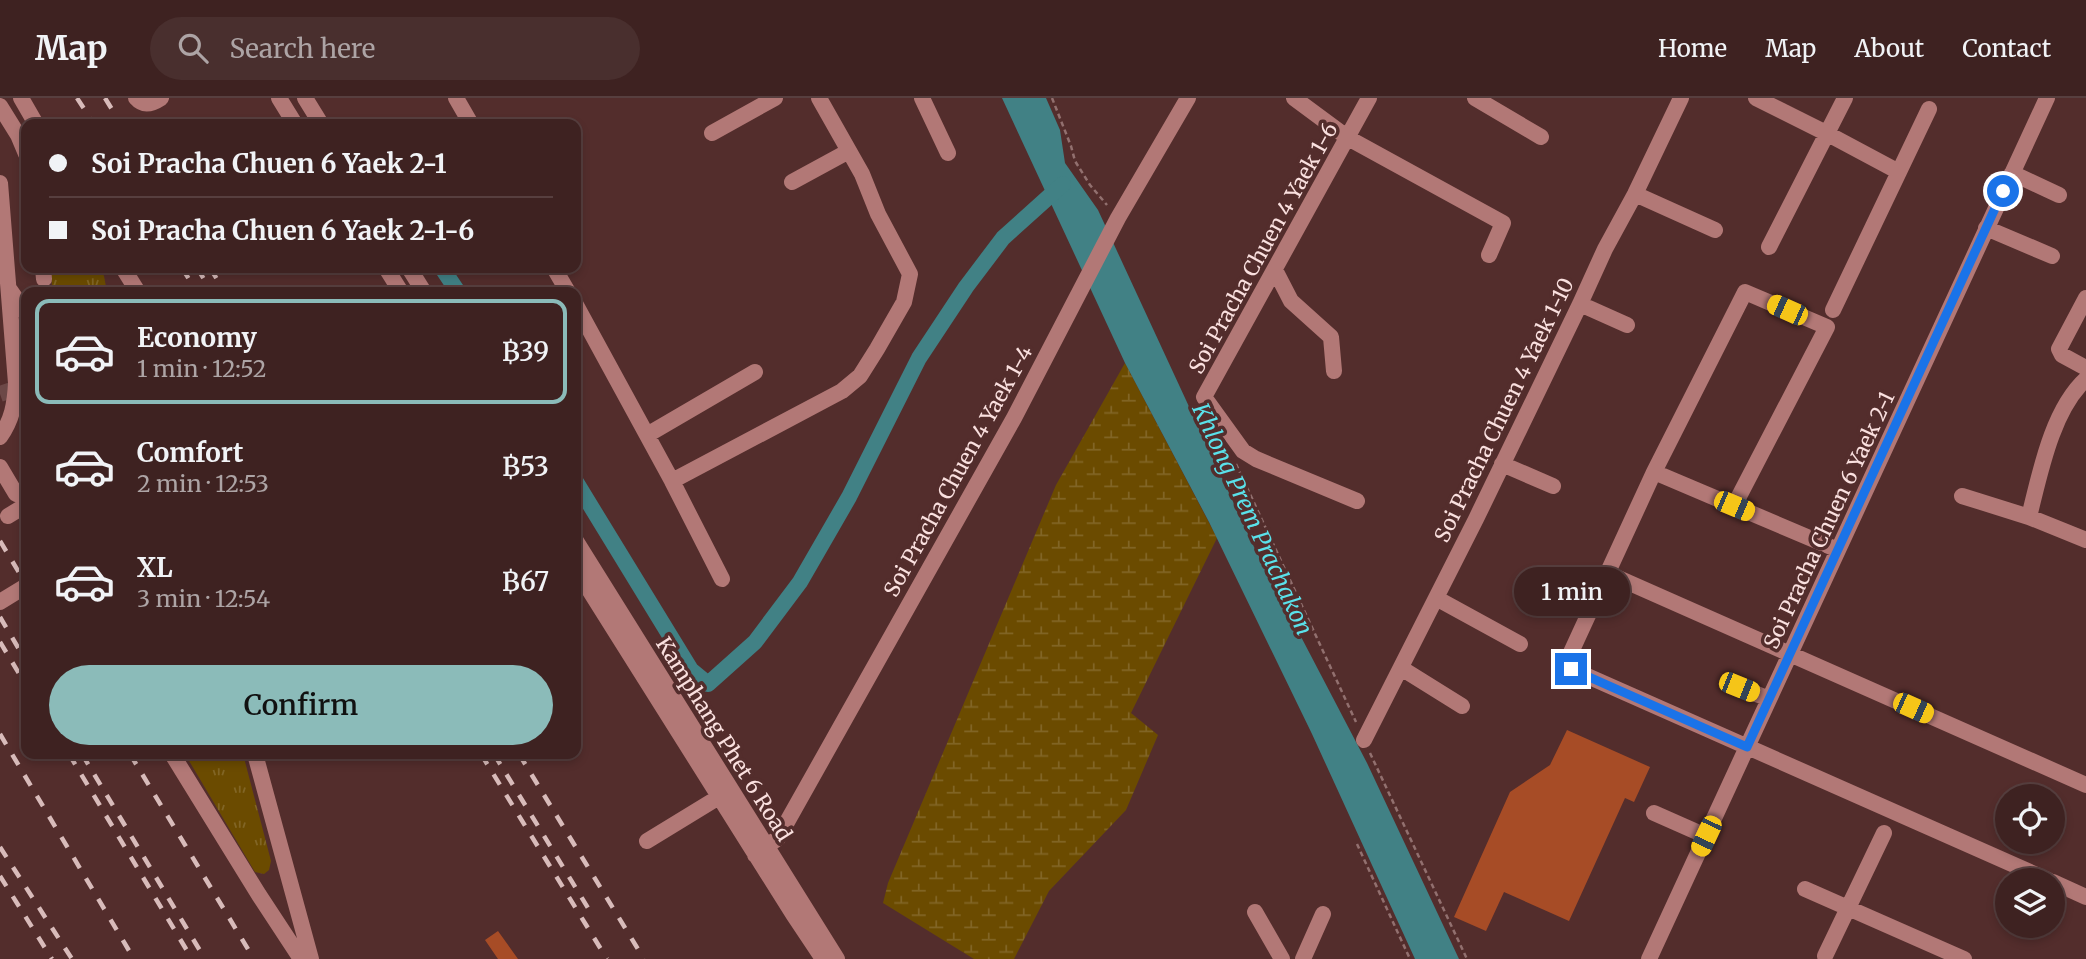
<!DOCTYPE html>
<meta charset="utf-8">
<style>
body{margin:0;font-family:Merriweather,serif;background:#492f2e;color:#f1f3f6;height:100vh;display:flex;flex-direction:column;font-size:26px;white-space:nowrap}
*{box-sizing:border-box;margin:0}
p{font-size:23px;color:#ada4a5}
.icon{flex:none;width:38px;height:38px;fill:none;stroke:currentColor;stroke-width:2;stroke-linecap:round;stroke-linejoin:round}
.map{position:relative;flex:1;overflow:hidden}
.drawer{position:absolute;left:21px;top:189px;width:560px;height:472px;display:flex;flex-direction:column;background:#3e2221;border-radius:14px;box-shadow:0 4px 10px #0003,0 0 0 2px #573f3f}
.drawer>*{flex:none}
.top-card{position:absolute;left:21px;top:21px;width:560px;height:154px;border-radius:14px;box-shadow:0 4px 10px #0003,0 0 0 2px #573f3f;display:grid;align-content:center;height:154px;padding:0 28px;background:#3e2221}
.controls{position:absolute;left:1995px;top:686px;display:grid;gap:14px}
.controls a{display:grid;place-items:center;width:70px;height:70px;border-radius:50%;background:#3e2221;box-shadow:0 4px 10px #0003,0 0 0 2px #573f3f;font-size:35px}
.end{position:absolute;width:32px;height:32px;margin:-16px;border:9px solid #1a73e8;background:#fff;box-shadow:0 0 0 4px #fff}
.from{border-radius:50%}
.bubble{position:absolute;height:49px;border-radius:24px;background:#3e2221;box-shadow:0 4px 10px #0003,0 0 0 2px #573f3f;font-size:23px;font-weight:600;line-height:49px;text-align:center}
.car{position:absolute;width:21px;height:42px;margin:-21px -10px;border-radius:9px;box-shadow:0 0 5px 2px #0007;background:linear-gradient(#f5c518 24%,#345 0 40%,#f5c518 0 76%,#345 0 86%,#f5c518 0)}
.top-card b{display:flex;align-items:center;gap:24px;height:66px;font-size:26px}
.top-card b+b{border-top:2px solid #573f3f}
.top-card i{width:18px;height:18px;background:#f1f3f6}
ul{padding:12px 0 0;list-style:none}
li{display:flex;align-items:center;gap:21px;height:105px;margin:0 14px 10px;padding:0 14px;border:4px solid transparent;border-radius:14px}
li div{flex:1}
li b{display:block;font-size:26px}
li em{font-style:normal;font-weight:600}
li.active{border-color:#8bbbb9}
li>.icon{width:63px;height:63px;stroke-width:1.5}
.primary-button{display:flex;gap:14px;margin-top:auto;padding:14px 28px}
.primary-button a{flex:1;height:80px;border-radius:42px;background:#8bbbb9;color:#111;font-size:28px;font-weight:600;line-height:80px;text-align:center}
header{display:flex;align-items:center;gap:42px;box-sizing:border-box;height:98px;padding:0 35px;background:#3e2221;border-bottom:2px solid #573f3f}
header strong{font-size:33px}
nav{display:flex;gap:38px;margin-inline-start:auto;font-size:24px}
.search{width:490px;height:63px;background:#492f2e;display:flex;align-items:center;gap:18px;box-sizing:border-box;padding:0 24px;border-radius:38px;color:#ada4a5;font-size:26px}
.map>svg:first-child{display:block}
.grass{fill:url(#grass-tufts)}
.wetland{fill:url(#wetland-marsh)}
.water{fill:#418185}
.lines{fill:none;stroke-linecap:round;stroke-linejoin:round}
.canal{stroke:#418185;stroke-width:16}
.building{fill:#a74c26}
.minor-tunnel{stroke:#6c4847;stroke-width:16;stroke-dasharray:16 8;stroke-linecap:butt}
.path{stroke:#92706f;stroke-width:2.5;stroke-dasharray:5 3.5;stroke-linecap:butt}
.minor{stroke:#b27876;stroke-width:16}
.rail{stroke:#d8bbba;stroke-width:4.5;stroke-dasharray:12 12;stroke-linecap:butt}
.route{stroke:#1a73e8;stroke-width:9}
.labels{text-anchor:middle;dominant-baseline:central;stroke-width:7;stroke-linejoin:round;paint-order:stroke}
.street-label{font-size:21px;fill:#fae0df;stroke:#532d2c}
.water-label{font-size:23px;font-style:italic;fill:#5ae1ea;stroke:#532d2c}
</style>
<header>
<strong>Map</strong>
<div class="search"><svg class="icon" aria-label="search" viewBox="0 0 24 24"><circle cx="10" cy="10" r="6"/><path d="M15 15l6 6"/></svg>Search here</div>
<nav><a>Home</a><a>Map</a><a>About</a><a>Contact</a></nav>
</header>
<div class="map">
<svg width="2086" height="861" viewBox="0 0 2086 861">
<defs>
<pattern id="grass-tufts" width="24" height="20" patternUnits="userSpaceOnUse" patternTransform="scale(1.75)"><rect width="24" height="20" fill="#6b4b00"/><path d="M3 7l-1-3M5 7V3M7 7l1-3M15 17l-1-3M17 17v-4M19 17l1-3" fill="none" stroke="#816525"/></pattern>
<pattern id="wetland-marsh" width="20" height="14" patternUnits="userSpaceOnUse" patternTransform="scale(1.75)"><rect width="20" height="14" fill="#6b4b00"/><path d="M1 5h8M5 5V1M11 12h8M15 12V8" fill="none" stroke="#816525"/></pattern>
</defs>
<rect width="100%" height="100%" fill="#532d2c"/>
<path class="grass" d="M50,170H99L104,178L107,194H38V189L52,187Z
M185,656H243L271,763L269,772L264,776L255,774Z"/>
<path class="wetland" d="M1125,265L1217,440L1131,615L1158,637L1126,712L1049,793L1014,861H974L883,805L888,785L1056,387Z"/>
<path class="water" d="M1002,0H1046L1060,32L1065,65L1098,112L1254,449L1367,665L1459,861H1415L1312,636L1209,424L1125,265Z"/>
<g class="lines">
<path class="canal" d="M442,170L458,194
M576,384L691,572L708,586L755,544L800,484L849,399L919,260L966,189L1003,140L1063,86"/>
</g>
<path class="building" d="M1567,632L1650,669L1634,704L1625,700L1569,823L1504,794L1486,833L1454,819L1510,694L1550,667Z
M498,833L518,861H498L485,842Z"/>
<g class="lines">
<path class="minor-tunnel" d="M0,296L26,287"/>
<path class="path" d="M1052,0L1071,48L1075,63L1090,87L1107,107
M1236,366L1356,624
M1370,655L1467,861
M1357,746L1410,861"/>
<path class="minor" d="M21,0L36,26
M136,0C144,9 152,6 161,0
M279,0L295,26
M305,0L321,26
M456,0L471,26
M922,0L948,55
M1294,0L1348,40L1503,125L1489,157
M1475,0L1541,39
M1756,0L1826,35L1899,74
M0,8L18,37L26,56
M712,35L775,0
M2012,75L2059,97
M792,84L849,53
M0,85L16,285C15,306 12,322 0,339
M1635,96L1715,132
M1986,130L2052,158
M1769,149L1845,0
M43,170L44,181
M123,170L138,194
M386,170L401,194
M409,170L424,194
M554,170L568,194
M1275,172L1291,203L1331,239L1334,273
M10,192L26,215
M2086,200L2059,251L2062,257L2086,270
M1580,206L1627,227
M576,207L672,383L722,481
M1833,212L1929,11
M647,337L755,274
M1502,366L1553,388
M0,369L16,396
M1654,374L1838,452
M672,383L842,293L860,278L877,251L904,204L910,176L878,116L862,76L819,0
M1962,398L2029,419L2086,442
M1357,403L1256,361L1243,353L1204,299L1369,0
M1734,408L1827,229L1745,194L1654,374L1567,563V569L2048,782
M8,418L26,407
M2029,419C2040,375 2052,312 2086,281
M576,443L837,861
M576,471L793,816L823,861
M1607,475L2086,687
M1436,500L1520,546
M0,504L26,488
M1401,570L1462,608
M1739,589L1769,601
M1364,642L1476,421L1580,206L1605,151L1635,96L1681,0
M172,656L259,797L301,861
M255,656L311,861
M1654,715L1706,738
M647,743L719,699
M755,757L778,740L1014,320L1118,120L1188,0
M2053,784L2086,799
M1805,791L1964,861
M1255,814L1282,861
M1825,858L1884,735
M1303,861L1323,816
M1649,861L2047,0"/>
<path class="rail" d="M77,0L94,26
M105,0L121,26
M182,170L197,194
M197,170L212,194
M210,170L225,194
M0,443L26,486
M0,519L26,563
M0,544L26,587
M0,636L134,861
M69,656L192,861
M82,656L205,861
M130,656L254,861
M481,656L607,861
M494,656L588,810
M519,656L644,861
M0,749L72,861
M0,778L52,861"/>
</g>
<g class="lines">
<path class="route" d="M1571,571L1747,649L2003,93"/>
</g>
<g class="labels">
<g class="street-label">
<text transform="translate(1263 150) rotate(-61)">Soi Pracha Chuen 4 Yaek 1-6</text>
<text transform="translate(1504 312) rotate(-64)">Soi Pracha Chuen 4 Yaek 1-10</text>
<text transform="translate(958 373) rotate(-61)">Soi Pracha Chuen 4 Yaek 1-4</text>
<text transform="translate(1829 422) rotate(-65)">Soi Pracha Chuen 6 Yaek 2-1</text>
<text transform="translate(724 641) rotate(58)">Kamphang Phet 6 Road</text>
</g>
<g class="water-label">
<text transform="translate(1253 421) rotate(65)">Khlong Prem Prachakon</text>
</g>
</g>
</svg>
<div class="controls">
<a><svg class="icon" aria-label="locate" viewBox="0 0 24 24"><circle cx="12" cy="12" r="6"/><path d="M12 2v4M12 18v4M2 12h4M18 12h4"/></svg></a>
<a><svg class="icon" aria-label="layers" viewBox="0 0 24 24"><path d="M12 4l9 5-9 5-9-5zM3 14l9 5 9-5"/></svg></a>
</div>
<i class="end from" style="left:2003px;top:93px"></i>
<i class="end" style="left:1571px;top:571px"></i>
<div class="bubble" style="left:1514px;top:469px;width:116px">1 min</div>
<i class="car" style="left:1787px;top:212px;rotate:294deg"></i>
<i class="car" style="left:1734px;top:408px;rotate:113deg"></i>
<i class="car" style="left:1739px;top:589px;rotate:112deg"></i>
<i class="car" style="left:1913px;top:610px;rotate:114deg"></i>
<i class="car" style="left:1706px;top:738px;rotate:205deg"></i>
<div class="top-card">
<b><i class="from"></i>Soi Pracha Chuen 6 Yaek 2-1</b>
<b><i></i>Soi Pracha Chuen 6 Yaek 2-1-6</b>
</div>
<section class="drawer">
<ul>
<li class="active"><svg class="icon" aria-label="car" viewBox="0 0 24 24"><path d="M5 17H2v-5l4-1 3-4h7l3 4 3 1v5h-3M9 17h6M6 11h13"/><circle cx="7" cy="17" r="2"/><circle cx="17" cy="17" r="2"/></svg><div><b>Economy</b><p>1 min · 12:52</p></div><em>฿39</em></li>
<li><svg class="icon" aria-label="car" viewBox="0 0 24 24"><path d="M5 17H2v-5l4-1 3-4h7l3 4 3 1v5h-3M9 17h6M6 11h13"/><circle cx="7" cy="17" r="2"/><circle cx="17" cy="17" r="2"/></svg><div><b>Comfort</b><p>2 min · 12:53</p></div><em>฿53</em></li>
<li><svg class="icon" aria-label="car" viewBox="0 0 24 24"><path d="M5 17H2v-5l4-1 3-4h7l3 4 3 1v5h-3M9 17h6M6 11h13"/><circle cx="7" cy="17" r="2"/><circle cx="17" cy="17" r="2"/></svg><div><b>XL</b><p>3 min · 12:54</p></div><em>฿67</em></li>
</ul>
<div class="primary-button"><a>Confirm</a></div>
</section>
</div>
